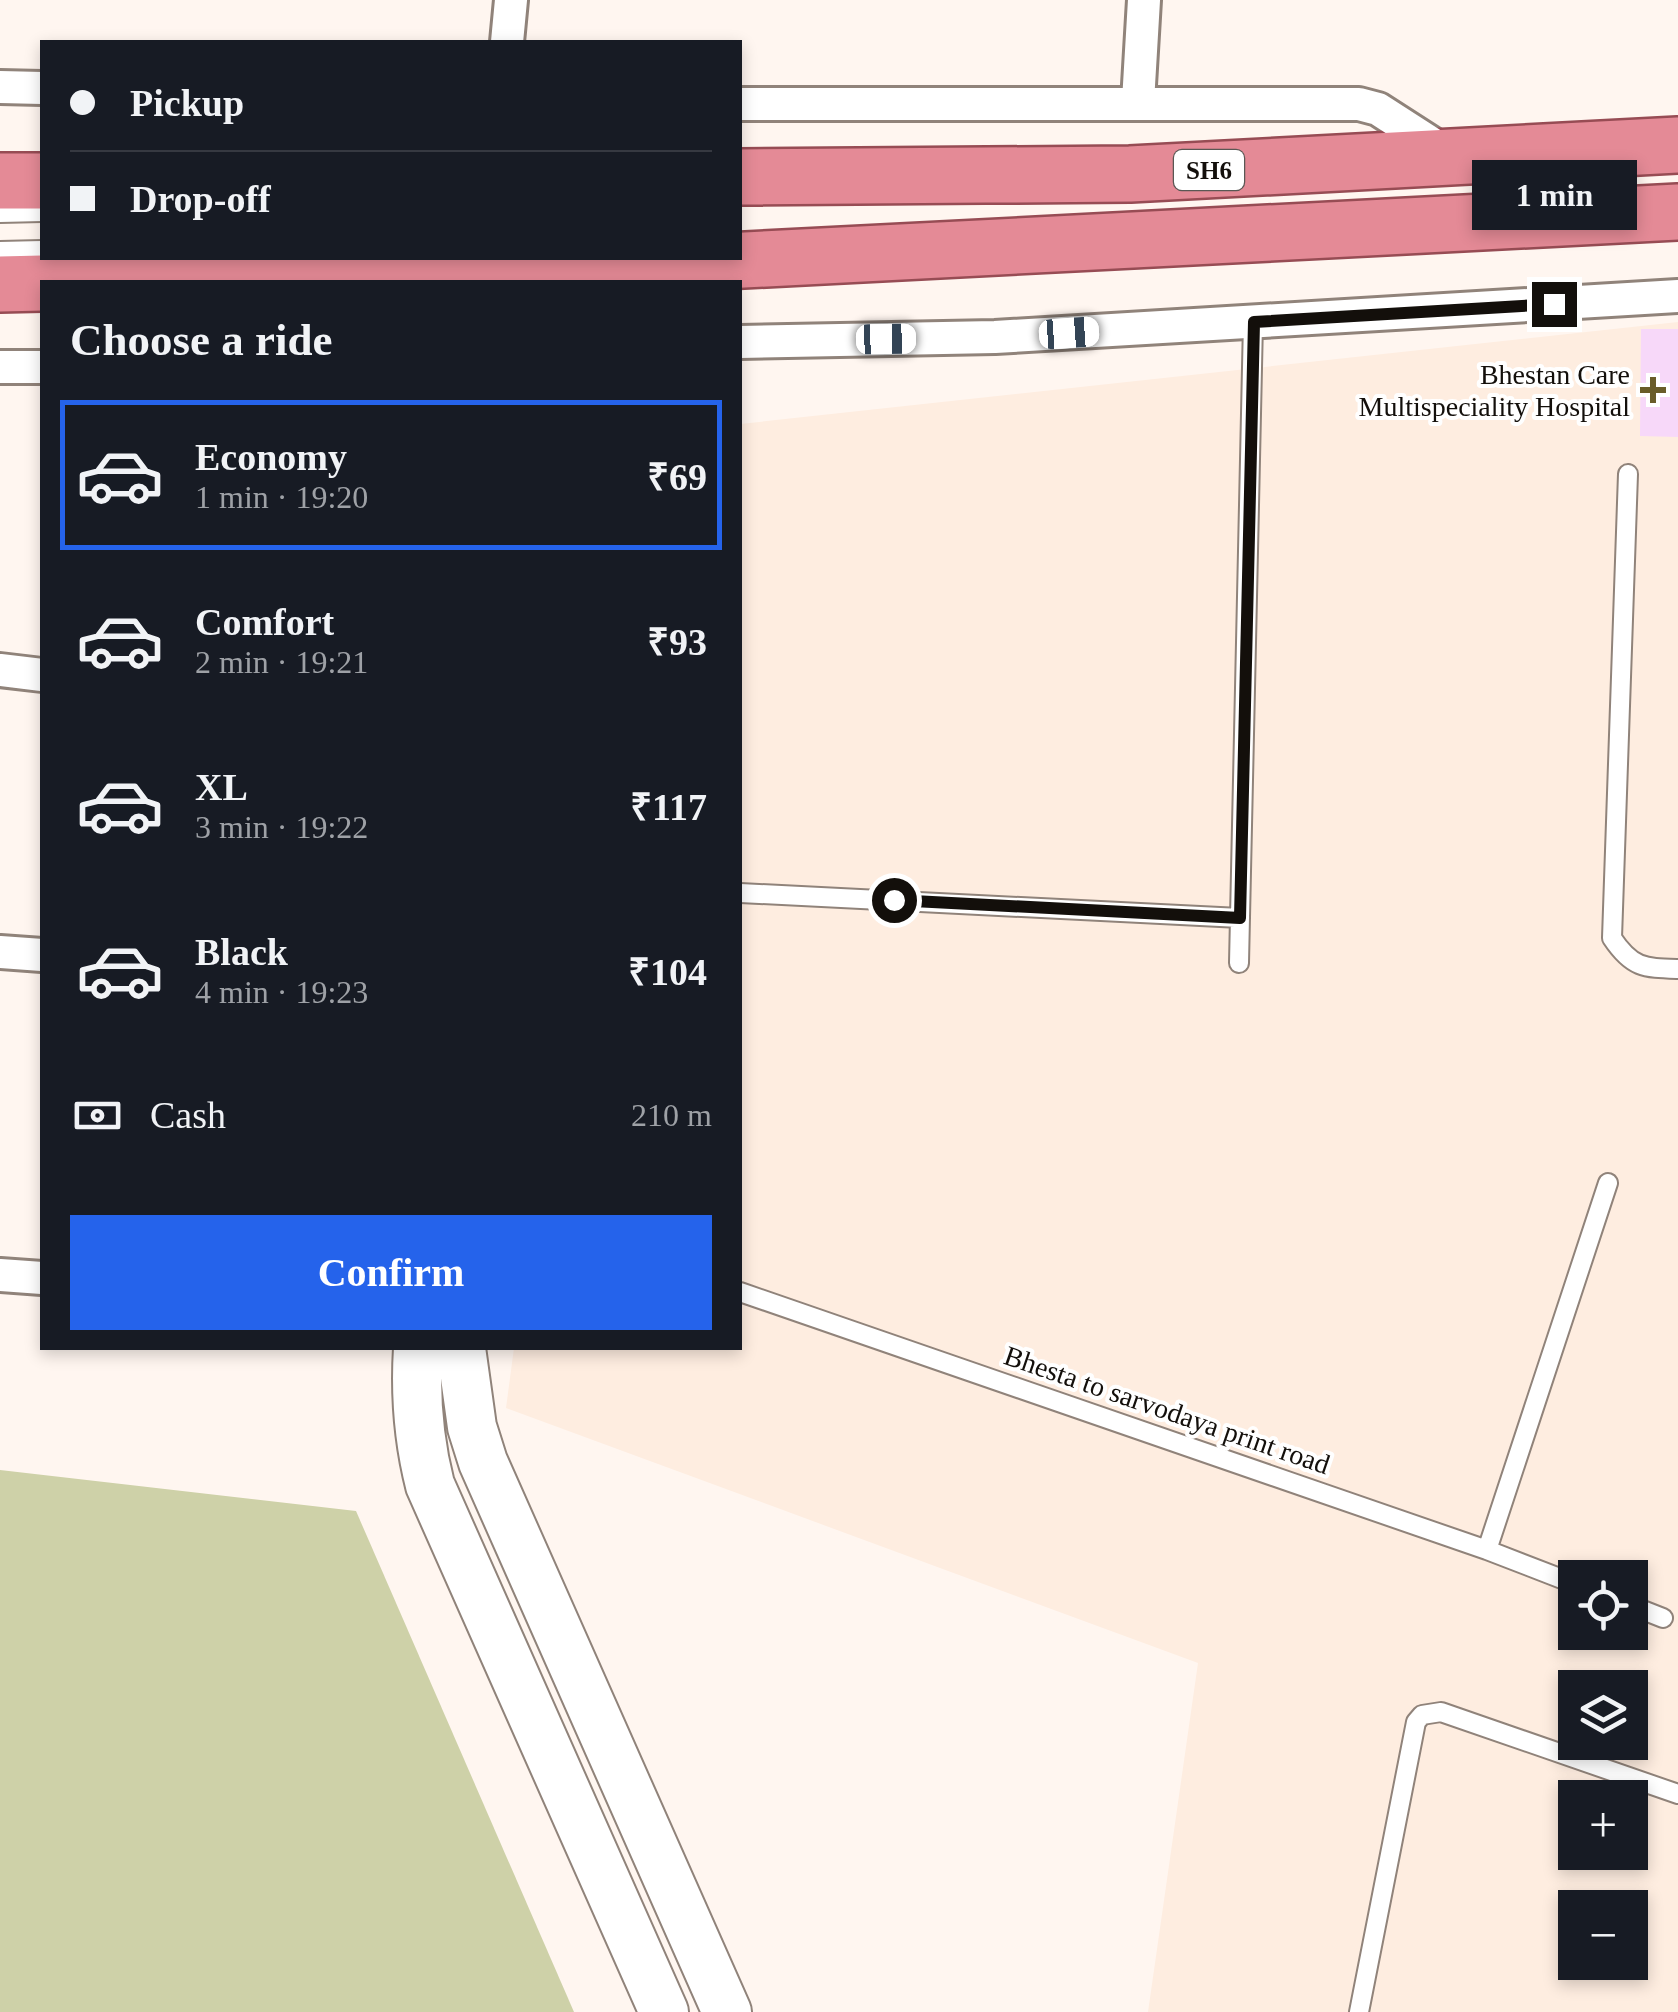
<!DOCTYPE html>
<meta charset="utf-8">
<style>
body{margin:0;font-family:Georgia,serif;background:#20242c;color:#f1f3f6;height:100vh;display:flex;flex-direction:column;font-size:38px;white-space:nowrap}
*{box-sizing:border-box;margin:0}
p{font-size:32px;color:#9ea1a6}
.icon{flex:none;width:55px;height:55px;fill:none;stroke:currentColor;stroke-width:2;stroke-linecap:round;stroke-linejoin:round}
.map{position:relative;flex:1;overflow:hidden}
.details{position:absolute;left:40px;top:280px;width:702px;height:1070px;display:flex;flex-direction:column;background:#171b24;border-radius:0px;box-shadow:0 5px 15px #0003}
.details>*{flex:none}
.guide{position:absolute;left:40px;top:40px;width:702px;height:220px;border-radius:0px;box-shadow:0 5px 15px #0003;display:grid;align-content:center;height:220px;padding:0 30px;background:#171b24}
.tools{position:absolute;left:1558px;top:1560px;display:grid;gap:20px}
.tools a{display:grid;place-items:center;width:90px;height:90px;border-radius:0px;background:#171b24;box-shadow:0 5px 15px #0003;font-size:50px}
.end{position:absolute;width:45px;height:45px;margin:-22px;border:12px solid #130f0b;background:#fff;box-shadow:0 0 0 5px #fff}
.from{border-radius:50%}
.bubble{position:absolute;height:70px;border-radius:0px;background:#171b24;box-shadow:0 5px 15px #0003;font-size:32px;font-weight:600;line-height:70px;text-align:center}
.car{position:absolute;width:30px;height:60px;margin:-30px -15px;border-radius:12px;box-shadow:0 0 8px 2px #0007;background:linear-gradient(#fff 24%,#345 0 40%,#fff 0 76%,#345 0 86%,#fff 0)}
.guide b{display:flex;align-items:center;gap:35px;height:95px;font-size:38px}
.guide b+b{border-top:2px solid #363941}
.guide i{width:25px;height:25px;background:#f1f3f6}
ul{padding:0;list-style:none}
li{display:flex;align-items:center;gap:30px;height:150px;margin:0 20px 15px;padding:0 10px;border:5px solid transparent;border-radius:0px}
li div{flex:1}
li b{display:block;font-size:38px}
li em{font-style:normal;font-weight:600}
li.selected{border-color:#2563eb}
li>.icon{width:90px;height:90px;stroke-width:1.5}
h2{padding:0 30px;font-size:45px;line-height:120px}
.pay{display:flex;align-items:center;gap:25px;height:110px;padding:0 30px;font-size:38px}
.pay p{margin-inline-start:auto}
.primary-button{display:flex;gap:20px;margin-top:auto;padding:20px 30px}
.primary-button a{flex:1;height:115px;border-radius:0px;background:#2563eb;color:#fff;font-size:40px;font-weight:600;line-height:115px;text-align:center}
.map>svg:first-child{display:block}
.built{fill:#feede0;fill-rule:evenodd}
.park{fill:#ced1a8}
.building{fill:#f7d8f9}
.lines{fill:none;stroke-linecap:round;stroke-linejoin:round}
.service-casing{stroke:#90837a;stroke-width:22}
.minor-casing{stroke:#90837a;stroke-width:38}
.secondary-casing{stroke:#90837a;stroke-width:52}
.trunk-casing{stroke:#974c54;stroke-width:60}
.service{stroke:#fff;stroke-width:18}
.minor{stroke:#fff;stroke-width:32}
.secondary{stroke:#fff;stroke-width:48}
.trunk{stroke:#e48a96;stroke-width:55}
.route{stroke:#130f0b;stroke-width:12}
.poi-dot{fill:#695c29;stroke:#fff;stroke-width:4}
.labels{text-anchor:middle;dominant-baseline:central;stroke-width:8;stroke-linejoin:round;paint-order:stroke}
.shield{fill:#fff;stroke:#5a5754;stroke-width:2.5}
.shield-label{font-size:25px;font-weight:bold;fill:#130f0b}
.poi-label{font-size:28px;fill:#130f0b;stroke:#fff;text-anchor:end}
.street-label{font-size:28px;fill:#130f0b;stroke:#fff}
</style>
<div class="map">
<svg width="1678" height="2012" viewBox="0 0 1678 2012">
<rect width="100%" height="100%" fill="#fff6f0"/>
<path class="built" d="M1678,322V2012H1148L1198,1663L506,1408L514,1348H740V424ZM1575,1578H1630V1632H1575ZM1575,1688H1630V1742H1575ZM1575,1798H1630V1852H1575ZM1575,1908H1630V1962H1575Z"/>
<path class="park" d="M0,1470L356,1511L574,2012H0Z"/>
<path class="building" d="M1641,329H1678V437L1640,436Z"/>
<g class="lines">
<defs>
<path id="service" d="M0,213L42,212
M0,251L42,250
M1628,474L1612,938C1632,968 1644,968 1678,969
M740,893L1240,918
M1239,963L1253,322
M740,1292L1487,1550L1575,1584
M1487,1550L1608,1183
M1630,1605L1663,1618
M1359,2012L1416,1722L1422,1715L1441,1712L1678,1794"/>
<path id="minor" d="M507,42L511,0
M0,87L42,88
M1138,102L1144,0
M740,104H1359L1378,109L1451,156
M740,342L995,337L1678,296
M0,367H42
M0,670L42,675
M0,952L42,955
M0,1275L42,1278"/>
<path id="secondary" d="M418,1348C415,1396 418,1438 430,1485L664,2012
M461,1348L472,1427L483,1462L727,2012"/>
<path id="trunk" d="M740,177L1130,174L1678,145
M0,181H42
M59,282L532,271L1678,212
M0,284L42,283"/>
</defs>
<use href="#service" class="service-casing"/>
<use href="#minor" class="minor-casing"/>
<use href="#secondary" class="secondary-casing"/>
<use href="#trunk" class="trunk-casing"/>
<use href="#service" class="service"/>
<use href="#minor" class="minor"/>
<use href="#secondary" class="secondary"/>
<use href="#trunk" class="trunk"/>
</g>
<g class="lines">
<path class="route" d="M894,900L1240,918L1254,322L1554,304"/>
</g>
<path class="poi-dot" d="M1648 375h10v10h10v10h-10v10h-10v-10h-10v-10h10z"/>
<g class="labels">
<rect class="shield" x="1174" y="150" width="70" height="40" rx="8"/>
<g class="shield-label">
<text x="1209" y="170">SH6</text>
</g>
<g class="poi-label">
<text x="1630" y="374">Bhestan Care<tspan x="1630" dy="32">Multispeciality Hospital</tspan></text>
</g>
<g class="street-label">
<text transform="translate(1167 1410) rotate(19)">Bhesta to sarvodaya print road</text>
</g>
</g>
</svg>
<div class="tools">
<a><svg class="icon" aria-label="locate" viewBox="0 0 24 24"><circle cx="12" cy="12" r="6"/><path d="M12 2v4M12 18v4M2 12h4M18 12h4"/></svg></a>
<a><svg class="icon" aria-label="layers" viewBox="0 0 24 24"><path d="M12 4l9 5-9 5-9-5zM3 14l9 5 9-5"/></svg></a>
<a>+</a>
<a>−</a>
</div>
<i class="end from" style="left:894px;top:900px"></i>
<i class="end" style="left:1554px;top:304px"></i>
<div class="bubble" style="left:1472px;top:160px;width:165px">1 min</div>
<i class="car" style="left:1069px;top:333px;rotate:86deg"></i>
<i class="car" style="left:886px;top:339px;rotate:89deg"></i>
<div class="guide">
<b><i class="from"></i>Pickup</b>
<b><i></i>Drop-off</b>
</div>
<section class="details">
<h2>Choose a ride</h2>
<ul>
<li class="selected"><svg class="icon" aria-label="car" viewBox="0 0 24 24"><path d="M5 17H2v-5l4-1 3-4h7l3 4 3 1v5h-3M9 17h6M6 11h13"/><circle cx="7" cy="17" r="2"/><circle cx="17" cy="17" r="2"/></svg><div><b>Economy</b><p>1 min · 19:20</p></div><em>₹69</em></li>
<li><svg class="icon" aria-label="car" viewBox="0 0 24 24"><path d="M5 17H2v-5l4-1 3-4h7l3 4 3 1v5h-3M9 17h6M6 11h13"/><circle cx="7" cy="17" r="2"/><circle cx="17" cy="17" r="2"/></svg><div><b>Comfort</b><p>2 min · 19:21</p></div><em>₹93</em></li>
<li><svg class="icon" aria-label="car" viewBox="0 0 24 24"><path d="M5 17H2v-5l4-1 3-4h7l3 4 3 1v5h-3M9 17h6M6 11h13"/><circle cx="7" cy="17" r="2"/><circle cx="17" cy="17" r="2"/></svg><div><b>XL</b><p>3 min · 19:22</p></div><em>₹117</em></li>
<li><svg class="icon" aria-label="car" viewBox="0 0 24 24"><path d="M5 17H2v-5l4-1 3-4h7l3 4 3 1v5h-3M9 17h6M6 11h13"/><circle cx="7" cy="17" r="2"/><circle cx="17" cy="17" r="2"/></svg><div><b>Black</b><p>4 min · 19:23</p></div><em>₹104</em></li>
</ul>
<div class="pay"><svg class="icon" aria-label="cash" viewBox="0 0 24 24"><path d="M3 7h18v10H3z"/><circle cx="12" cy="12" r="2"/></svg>Cash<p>210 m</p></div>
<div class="primary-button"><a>Confirm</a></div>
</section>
</div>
